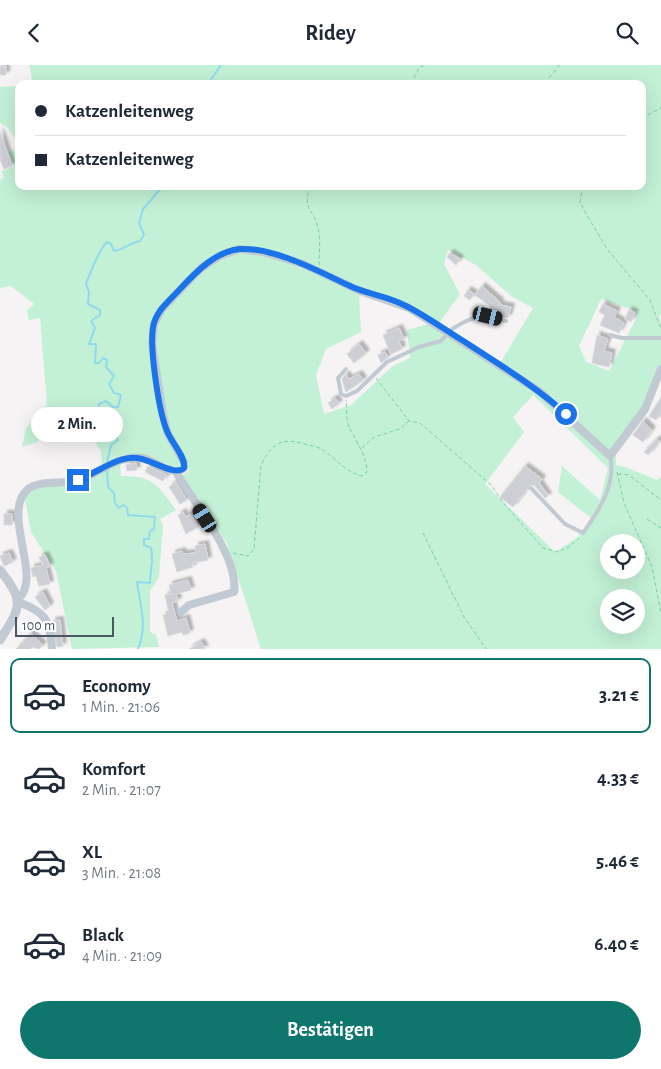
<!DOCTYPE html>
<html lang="de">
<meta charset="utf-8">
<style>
body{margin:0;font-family:"Alegreya Sans",sans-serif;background:#f6f6f7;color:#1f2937;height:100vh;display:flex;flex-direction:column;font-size:19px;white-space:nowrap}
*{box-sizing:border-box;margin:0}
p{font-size:16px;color:#747a83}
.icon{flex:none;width:28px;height:28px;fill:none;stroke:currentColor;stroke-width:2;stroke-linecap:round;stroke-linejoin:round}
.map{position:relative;height:584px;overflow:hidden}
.panel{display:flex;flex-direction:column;background:#fff;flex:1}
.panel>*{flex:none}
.top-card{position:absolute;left:15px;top:15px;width:631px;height:110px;border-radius:10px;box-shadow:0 5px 20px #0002;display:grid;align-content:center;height:110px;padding:0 20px;background:#fff}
.buttons{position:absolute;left:600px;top:469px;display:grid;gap:10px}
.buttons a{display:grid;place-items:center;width:45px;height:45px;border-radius:50%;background:#fff;box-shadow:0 5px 20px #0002;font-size:25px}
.scale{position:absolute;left:15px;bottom:12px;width:99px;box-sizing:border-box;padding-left:5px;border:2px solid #4a5661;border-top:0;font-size:14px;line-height:18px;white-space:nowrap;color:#4a5661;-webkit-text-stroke:4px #fff;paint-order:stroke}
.end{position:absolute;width:22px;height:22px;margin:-11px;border:6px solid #1a73e8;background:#fff;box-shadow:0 0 0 2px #fff}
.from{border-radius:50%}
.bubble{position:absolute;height:35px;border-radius:18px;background:#fff;box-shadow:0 5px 20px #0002;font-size:16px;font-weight:700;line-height:35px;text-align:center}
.car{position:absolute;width:15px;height:30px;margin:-15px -8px;border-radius:6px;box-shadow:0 0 4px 1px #0007;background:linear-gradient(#222 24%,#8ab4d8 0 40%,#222 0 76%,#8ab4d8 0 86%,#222 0)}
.top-card b{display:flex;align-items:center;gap:18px;height:48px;font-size:19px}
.top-card b+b{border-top:1px solid #e0e1e3}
.top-card i{width:12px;height:12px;background:#1f2937}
ul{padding:9px 0 0;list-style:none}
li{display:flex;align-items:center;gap:15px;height:75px;margin:0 10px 8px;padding:0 10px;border:2px solid transparent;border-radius:10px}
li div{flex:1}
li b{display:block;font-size:19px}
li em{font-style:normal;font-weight:700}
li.selected{border-color:#0f766e}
li>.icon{width:45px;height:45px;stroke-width:1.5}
.action{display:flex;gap:10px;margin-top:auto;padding:10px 20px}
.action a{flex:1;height:58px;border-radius:30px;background:#0f766e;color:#fff;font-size:20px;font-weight:700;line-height:58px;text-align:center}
header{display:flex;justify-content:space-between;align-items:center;height:65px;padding:0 20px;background:#fff;font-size:22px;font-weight:700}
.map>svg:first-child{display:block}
.green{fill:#c3f1d5;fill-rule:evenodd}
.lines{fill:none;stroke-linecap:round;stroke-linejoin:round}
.stream{stroke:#90daee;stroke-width:2}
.building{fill:#cdcfd5;stroke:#d7d9de;filter:url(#shadow)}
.path{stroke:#7ad0a6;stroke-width:1;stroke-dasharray:4 2.5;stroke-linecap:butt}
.service{stroke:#c1cad2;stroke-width:4}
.minor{stroke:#c1cad2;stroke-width:8}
.tertiary{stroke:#c1cad2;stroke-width:9}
.route{stroke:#1a73e8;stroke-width:6}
</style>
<header><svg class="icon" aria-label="back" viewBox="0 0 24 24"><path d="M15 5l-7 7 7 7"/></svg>Ridey<svg class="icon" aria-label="search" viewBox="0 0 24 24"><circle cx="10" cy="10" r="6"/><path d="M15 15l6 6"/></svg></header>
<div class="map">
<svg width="661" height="584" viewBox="0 0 661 584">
<defs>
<filter id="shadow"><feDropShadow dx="3.5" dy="-3.5" stdDeviation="1" flood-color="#0004"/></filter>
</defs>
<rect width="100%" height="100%" fill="#f5f3f3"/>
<path class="green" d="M29,0H661V250L659,252L661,257V312L616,388V400L625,402L657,415L661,412V584H261L227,478L182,411L189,405L174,372L182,396L177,404L140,389L123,390L102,401L101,386L86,361L54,349L37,377L22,382L26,363L47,339L40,253L29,255L27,245L34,239L11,221L0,223V115L4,113L2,106L14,101L9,87L19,83V121H642V19H33ZM448,185L476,200L511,231L533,243L501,297L439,258L460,229L444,199ZM359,230C384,234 408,243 428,259L407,265L410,293L393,301L351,340L324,349L316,310L326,284L361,267ZM601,234L636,246L637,252L609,306L586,297L579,281ZM533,330L608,403L600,435L562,401L558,427L591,453L577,473L555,487L485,419L524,367L513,352ZM609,478H636V505H609ZM609,532H636V560H609Z
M19,21V79L7,62L0,58V22Z
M120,397L121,411C153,410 159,421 176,445L160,454L163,460L159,512L150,526V567L156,570L159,582L72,584L56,506L31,467L25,434L23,433L35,423L60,420Z"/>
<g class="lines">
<path class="stream" d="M208,19L221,0
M107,398L111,380L118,375L116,367L119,363L112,359L107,364L98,354L99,339L106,336L113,342H118L121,330L114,328L109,319L114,311L106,302L107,295L103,293L99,298H95L96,279H89L95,263L91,256L100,250V245L88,239L89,227L86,218C93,204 96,189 107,177L111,179L114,186C124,185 129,178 140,176L144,170L139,158L143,144L163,121
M107,405L108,422L114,428L115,438L119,443L123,440L127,443L128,450L155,452L154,464L150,466L149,474H144V480L151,483C154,495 150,505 150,518L137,517C140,540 148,560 138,584"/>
</g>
<path class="building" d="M0,1H6V10H0Z
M0,67L12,101L4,104L0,94Z
M450,188L460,194L456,200L447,192Z
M482,221L500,237V240L511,242L508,253L488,249L490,241L475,230Z
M468,225L474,229L470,235L464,231Z
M603,239L617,246L614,252L624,258L619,268L600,260L605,250L599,247Z
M629,245L635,248L631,257L625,254Z
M399,263L404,274L399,276L402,284L391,289L383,270Z
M597,270L608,274L604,286L612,288L609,302L592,298Z
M359,279L366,288L354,298L347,289Z
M385,287L388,292L381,298L378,290Z
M346,309L349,314L359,309L363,315L346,327L342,314Z
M335,333L339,338L332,344L328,338Z
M661,333V348L656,355L649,351Z
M643,356L652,365L643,377L633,370Z
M657,374L659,377L648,390L644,387Z
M136,398L137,405L127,406L126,400Z
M148,401L167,410L163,416L145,407Z
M525,401L542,414L539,418L548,431L545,433L534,420H530L513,442L500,432Z
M176,417L187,435L180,439L169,422Z
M183,447L185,452L191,449L198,462L186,469L178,450Z
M4,449H12V460H4Z
M205,479L208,495L192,498L193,502L177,507L172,489L182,486L183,489L196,488L195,481Z
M9,488L13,497L4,501L0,491Z
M45,490L50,501L46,503L50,519L39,521L36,511L33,512L31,503L43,500L39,492Z
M188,515L191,525L176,529L178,536L172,538L177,556L186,553L190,568L183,570L182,567L168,571L163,550L169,548L165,530L171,529L169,520Z
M43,527L50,541L45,545L35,532Z
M60,555L63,581L57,582L52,556Z
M31,568L43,580L39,584L32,582L30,584H16Z
M201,577L205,584H189Z"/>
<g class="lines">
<path class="path" d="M411,19L419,3L425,0
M547,19L548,14L560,0
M642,53L661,43
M310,121C302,148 314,143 318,163C321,175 319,188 319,200
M583,121L580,137L584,145L607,184L650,235L661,264
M376,313L409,356L420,358L491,420L506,441L543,483L558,487L569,482L579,473
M362,383L374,372L400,364L409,356
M617,407L624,438L652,502L661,549
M618,409L629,410L661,435
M647,454L661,463
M423,468L464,552L486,584
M233,488L248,491L254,484L261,400C273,376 283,372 308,380C313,381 319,382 323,385C337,394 345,407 362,411L367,407C367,389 354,375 348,359C346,352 347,343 346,335"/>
<path class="service" d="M610,270L622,273H661
M346,304L338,313L341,329L346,331L357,326L387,297L419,282L441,276L452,264L466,256L480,251L506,256
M531,423L565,459L583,468C598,447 617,419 610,391"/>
<path class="minor" d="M176,407C194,438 239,491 234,527L189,540L181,547
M18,534C44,513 0,448 28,424C42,414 63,420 79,415C101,407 120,389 143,393C155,396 174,413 184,403V397L167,367L163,349L152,279L154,259L162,244L201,203L220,191L239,184L263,187L303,199L360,226L409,243L539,326L610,391L645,344L661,304
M18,537C46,547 50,555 52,584"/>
<path class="tertiary" d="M0,505C25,537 21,542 0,575"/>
</g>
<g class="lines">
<path class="route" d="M78,415C97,408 117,391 137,393C151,394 175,412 184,403C186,392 171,377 167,366C159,347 148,278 154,258C158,244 172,233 181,223C196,207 216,186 240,184C274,182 320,207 350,221C367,229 387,231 404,240C425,250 445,265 465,277C500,300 535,321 566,349"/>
</g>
</svg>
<div class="buttons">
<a><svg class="icon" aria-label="locate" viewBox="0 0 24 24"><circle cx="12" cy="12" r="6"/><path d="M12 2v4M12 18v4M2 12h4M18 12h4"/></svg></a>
<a><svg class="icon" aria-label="layers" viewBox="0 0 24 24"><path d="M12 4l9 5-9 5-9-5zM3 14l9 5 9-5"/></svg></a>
</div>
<div class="scale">100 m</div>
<i class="end from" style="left:566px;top:349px"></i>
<i class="end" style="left:78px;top:415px"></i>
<div class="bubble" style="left:31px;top:342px;width:92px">2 Min.</div>
<i class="car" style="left:488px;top:251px;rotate:104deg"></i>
<i class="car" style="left:205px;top:453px;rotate:328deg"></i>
<div class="top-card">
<b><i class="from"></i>Katzenleitenweg</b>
<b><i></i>Katzenleitenweg</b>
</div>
</div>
<section class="panel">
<ul>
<li class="selected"><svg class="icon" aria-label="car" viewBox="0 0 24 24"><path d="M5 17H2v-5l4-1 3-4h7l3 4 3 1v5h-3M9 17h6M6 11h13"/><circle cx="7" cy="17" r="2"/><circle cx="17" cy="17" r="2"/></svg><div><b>Economy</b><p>1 Min. · 21:06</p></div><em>3.21 €</em></li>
<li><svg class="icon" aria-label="car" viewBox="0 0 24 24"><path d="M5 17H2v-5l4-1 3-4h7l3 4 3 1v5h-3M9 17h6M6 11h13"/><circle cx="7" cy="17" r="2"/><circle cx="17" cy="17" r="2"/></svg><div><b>Komfort</b><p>2 Min. · 21:07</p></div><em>4.33 €</em></li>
<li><svg class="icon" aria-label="car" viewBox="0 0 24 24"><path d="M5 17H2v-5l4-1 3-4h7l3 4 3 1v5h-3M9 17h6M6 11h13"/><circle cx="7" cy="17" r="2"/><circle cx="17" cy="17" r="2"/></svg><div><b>XL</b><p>3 Min. · 21:08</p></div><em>5.46 €</em></li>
<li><svg class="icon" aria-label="car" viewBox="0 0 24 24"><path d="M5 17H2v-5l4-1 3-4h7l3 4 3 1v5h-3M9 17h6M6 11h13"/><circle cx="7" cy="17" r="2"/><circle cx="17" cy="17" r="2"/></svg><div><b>Black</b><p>4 Min. · 21:09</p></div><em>6.40 €</em></li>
</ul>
<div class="action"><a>Bestätigen</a></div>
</section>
